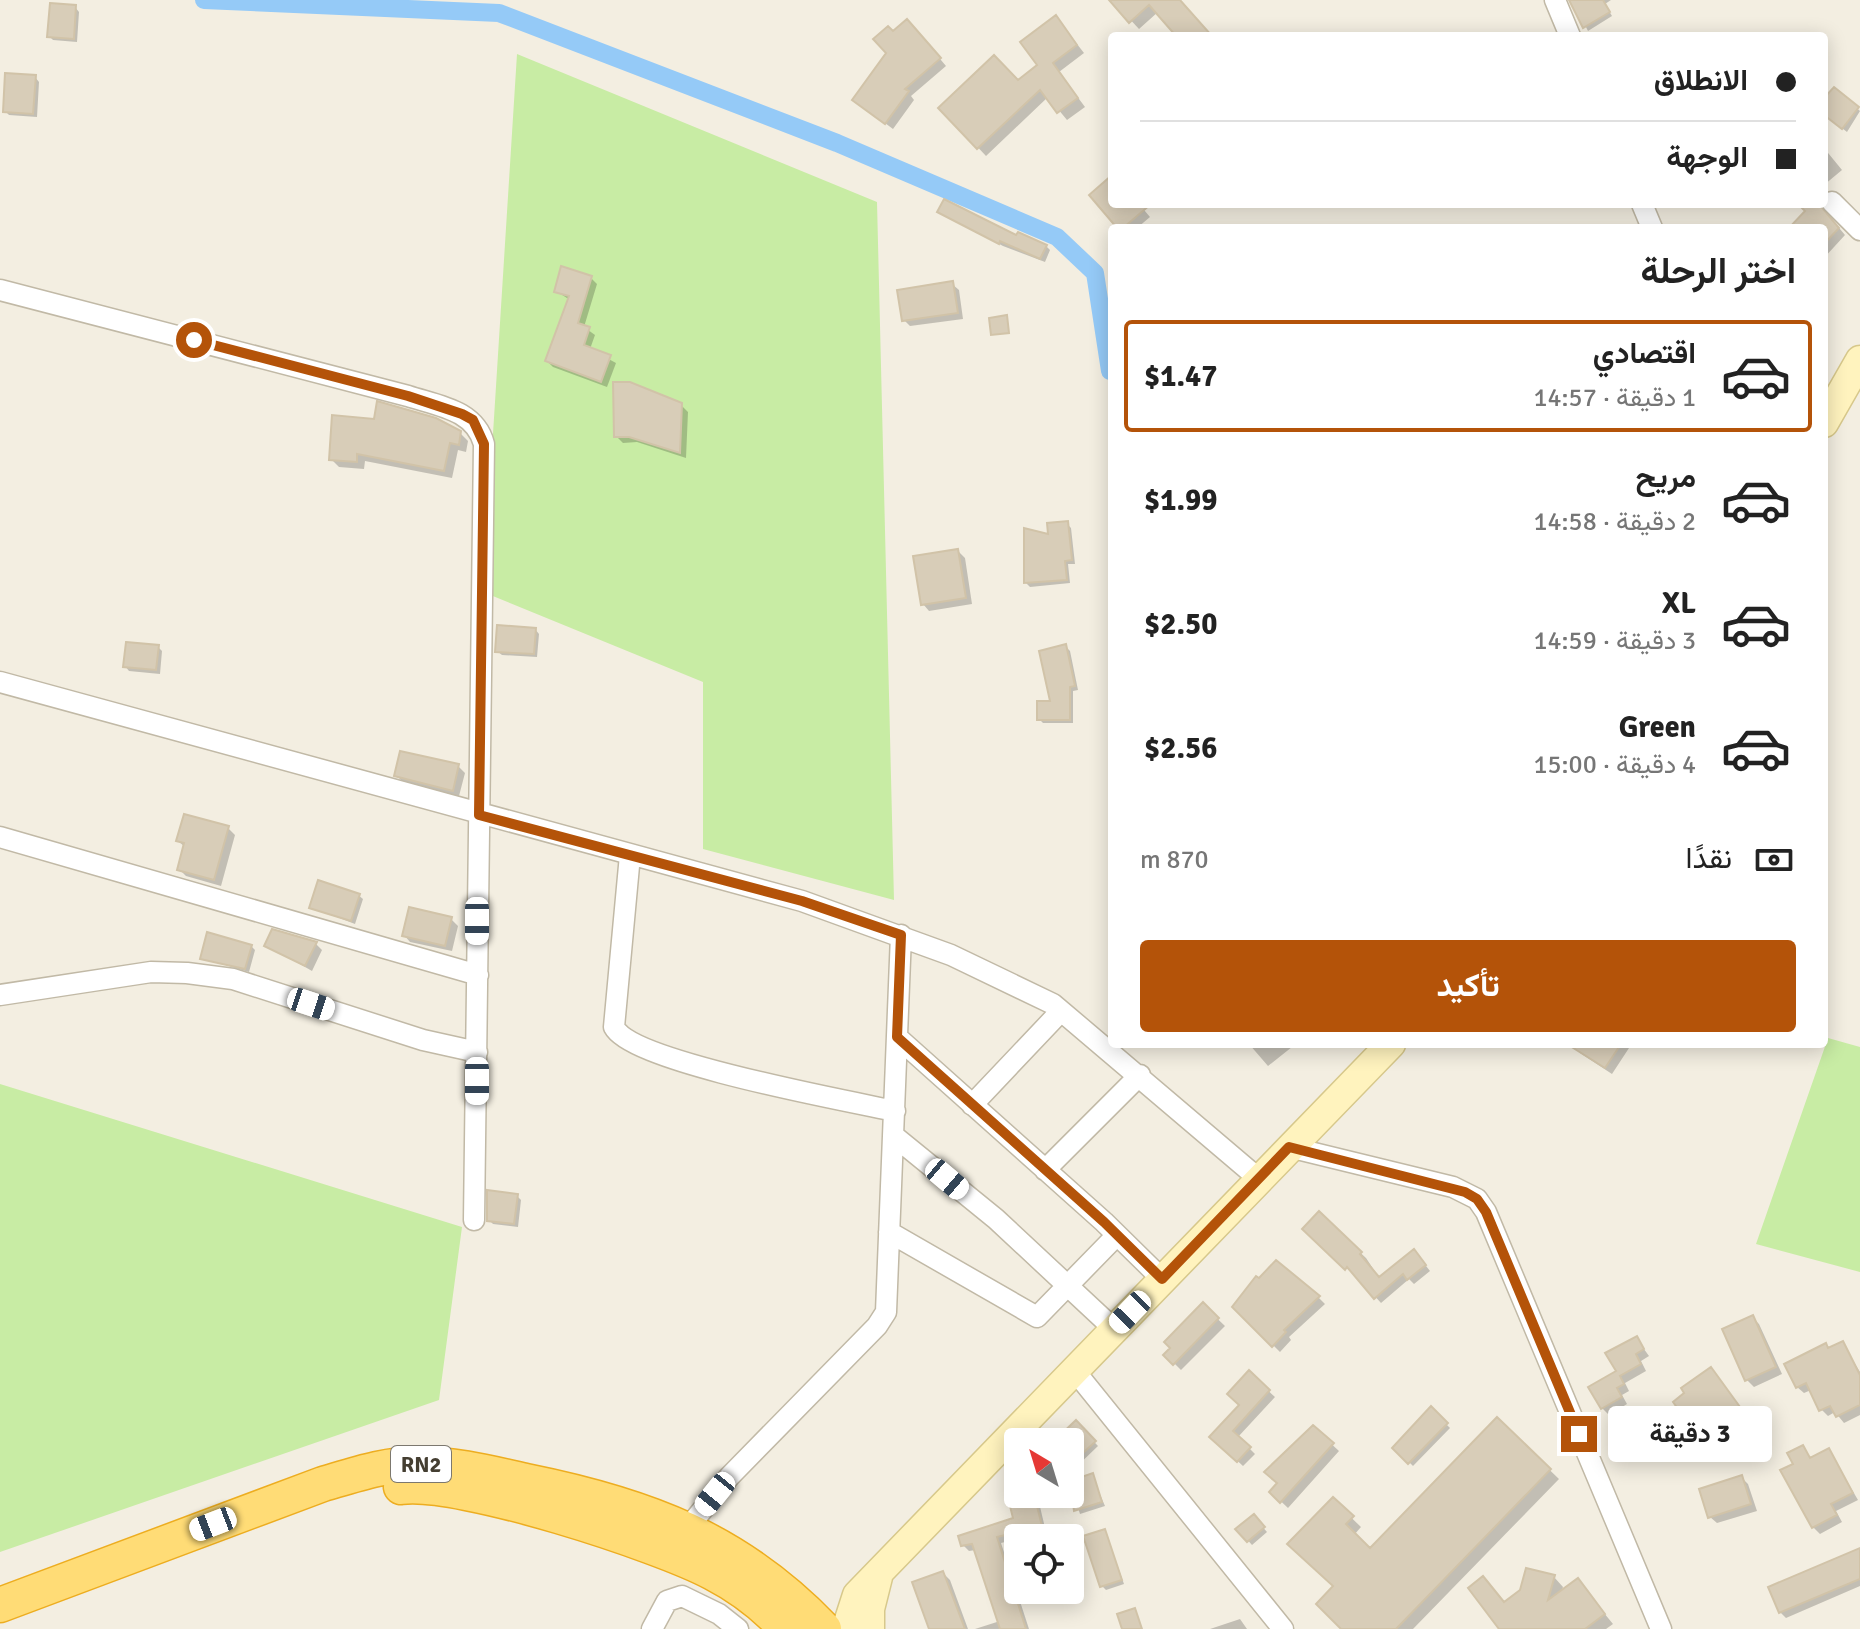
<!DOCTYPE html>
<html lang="ar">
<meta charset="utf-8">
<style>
body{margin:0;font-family:Signika,Vazirmatn,sans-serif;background:#f2f2f2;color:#222;direction:rtl;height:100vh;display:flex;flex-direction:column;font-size:30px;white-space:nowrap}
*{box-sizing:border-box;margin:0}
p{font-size:26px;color:#767676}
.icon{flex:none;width:44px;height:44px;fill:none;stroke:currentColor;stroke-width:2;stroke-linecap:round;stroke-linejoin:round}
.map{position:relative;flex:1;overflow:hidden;direction:ltr}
.drawer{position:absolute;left:1108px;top:224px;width:720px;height:824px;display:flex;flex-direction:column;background:#fff;border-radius:8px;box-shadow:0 4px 20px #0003;direction:rtl}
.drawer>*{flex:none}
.hud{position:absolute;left:1108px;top:32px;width:720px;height:176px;border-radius:8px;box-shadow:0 4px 20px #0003;direction:rtl;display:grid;align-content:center;height:176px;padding:0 32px;background:#fff}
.needle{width:52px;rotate:322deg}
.tools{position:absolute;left:1004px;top:1428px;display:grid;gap:16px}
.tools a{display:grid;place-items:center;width:80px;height:80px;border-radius:8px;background:#fff;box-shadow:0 4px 20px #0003;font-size:40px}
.end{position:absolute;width:36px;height:36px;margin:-18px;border:10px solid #b45309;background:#fff;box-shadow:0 0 0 4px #fff}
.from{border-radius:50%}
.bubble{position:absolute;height:56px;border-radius:8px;background:#fff;box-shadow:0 4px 20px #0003;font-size:26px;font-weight:700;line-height:56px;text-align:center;direction:rtl}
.car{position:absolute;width:24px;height:48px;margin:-24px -12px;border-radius:10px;box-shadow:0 0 6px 2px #0007;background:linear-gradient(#fff 24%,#345 0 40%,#fff 0 76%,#345 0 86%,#fff 0)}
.hud b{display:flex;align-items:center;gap:28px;height:76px;font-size:30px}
.hud b+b{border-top:2px solid #e0e0e0}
.hud i{width:20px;height:20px;background:#222}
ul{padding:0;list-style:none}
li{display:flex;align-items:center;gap:24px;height:112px;margin:0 16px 12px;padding:0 16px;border:4px solid transparent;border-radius:8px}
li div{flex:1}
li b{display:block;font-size:30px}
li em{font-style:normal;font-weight:700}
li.on{border-color:#b45309}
li>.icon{width:72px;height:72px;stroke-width:1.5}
h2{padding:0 32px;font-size:36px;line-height:96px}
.pay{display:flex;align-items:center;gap:20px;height:88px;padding:0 32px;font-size:30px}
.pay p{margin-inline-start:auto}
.primary-button{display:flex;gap:16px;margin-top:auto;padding:16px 32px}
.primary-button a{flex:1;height:92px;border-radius:8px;background:#b45309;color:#fff;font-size:32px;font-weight:700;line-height:92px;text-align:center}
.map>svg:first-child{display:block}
.green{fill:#c8eca4}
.shadow{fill:#0003}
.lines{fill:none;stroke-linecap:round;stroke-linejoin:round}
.canal{stroke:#95caf7;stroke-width:18}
.building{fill:#d8cdb8;stroke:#d1c3a8;stroke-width:2}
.minor-casing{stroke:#c1b9a6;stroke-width:23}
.secondary-casing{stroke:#d7c88b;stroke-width:31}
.trunk-casing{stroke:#edad20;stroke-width:37}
.minor{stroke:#fff;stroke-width:20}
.secondary{stroke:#fff3be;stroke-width:28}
.trunk{stroke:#ffdc76;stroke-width:34}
.route{stroke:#b45309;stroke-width:10}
.labels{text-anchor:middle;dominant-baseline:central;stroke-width:8;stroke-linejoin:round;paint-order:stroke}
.shield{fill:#fff;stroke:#7c786f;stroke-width:2}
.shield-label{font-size:22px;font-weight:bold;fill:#443e31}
</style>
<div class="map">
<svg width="1860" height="1629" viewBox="0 0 1860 1629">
<rect width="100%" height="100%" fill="#f3eee1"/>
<path class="green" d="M517,54L877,202L894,900L703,849V682L483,592Z
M1828,1038L1860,1047V1272L1756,1244Z
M0,1084L462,1227L439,1400L0,1552Z"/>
<path class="shadow" d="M1112,0H1178L1210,36H1179L1158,12L1139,29Z
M1572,0H1611L1605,4L1612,16L1588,31Z
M75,7L79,12L77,42L53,40L49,36Z
M1063,26L1084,53L1059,72L1085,107L1067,120L1048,97L986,156L941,108L1018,82L1040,66Z
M914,28L946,66L911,96L914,100L893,129L854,100L888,53L893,34Z
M35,77L39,82L37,117L9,115L5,111Z
M1834,89L1860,111L1847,132L1824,114V102Z
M1824,148L1842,170L1824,185Z
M1112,178V204H1139L1150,217L1137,228H1119L1092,195Z
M1806,204H1819L1845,235L1824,258V228H1792L1808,211Z
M939,212L1046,246L1050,250L1045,262L1003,246Z
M591,278L597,284L584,327L595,335L590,349L616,363L607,387L553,367L547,361L570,300L556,291Z
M952,284L959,290L963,319L910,326L904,320Z
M681,405L688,412L686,458L637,442L623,443L616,436Z
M460,433L468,441L466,452L458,450L452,478L365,461L364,469L339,467L331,459Z
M1067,524L1071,528L1075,564H1068L1070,583L1030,587L1026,583L1050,537Z
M958,551L965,558L972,604L929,611L923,604Z
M535,629L539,634L537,657L502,655L497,651Z
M158,647L162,651L160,674L129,671L125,666Z
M1066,647L1070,651L1078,690L1073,691V723H1043L1039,719L1052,703Z
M458,766L465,773L459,796L403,782L396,775Z
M228,828L235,835L221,886L186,876L179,869L185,847L178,841Z
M358,895L363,899L355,924L311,907Z
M451,919L458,926L452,951L410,942L404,935Z
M316,944L322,950L312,971L267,945Z
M251,946L255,950L249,972L202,958Z
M1249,1044H1289L1292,1047L1268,1066Z
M1575,1044H1625L1629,1048L1612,1074L1580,1053Z
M517,1196L521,1200L518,1227L493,1224L489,1220Z
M1319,1214L1366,1258L1380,1279L1419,1257L1430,1271L1414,1284L1409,1279L1381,1303L1353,1272L1305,1229Z
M1318,1297L1325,1304L1289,1337L1291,1340L1280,1352L1235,1307Z
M1203,1305L1225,1326L1181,1370L1166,1355Z
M1752,1317L1759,1324L1782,1374L1754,1387L1747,1380L1724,1330Z
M1636,1338L1649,1356L1641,1361L1646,1371L1625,1383L1629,1391L1622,1395L1627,1404L1609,1415L1602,1408Z
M1842,1343L1860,1372V1415L1844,1423L1835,1412L1828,1416L1821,1409L1811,1390L1804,1393L1797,1387L1829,1350Z
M1711,1369L1745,1415L1731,1425L1723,1418L1687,1443L1680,1437L1681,1410Z
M1249,1373L1275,1397L1238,1437L1255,1454L1243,1466L1212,1437L1241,1405Z
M1431,1409L1450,1428L1413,1466L1395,1448Z
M1497,1419L1559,1479L1413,1629H1344L1333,1500L1361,1527L1354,1535L1370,1551Z
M1076,1423L1098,1446L1070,1473V1442H1056Z
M1313,1427L1339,1451L1288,1508L1271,1492Z
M1802,1447L1812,1460L1829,1451L1858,1500L1836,1511L1842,1522L1820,1534L1813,1527L1796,1464Z
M1092,1476L1105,1506L1080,1514L1070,1483Z
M1742,1478L1748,1484L1757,1511L1717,1523L1710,1517Z
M1018,1491V1494H1037L1046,1532L1001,1543L1029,1629H975L1000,1621L976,1550L969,1551L963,1545L1015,1519L1009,1493Z
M1253,1516L1267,1532L1252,1545L1238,1529Z
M1105,1531L1124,1584L1106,1590L1102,1586Z
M1860,1550V1586L1786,1618L1780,1612Z
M943,1573L950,1580L968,1629H931Z
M1554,1577L1563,1587L1561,1593L1577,1580L1613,1624L1606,1629H1501L1505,1604Z
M1240,1619L1247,1629H1210Z"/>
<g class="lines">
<path class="canal" d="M204,0L499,13L837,143L1057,237L1095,273L1110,371"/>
</g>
<path class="building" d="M1109,0H1180L1212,36H1176L1149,5L1129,23Z
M1569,0H1603L1610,12L1583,28Z
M50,3L76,5L74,39L47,37Z
M1056,15L1077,45L1053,63L1078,98L1057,113L1040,90L977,149L938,108L994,55L1018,80L1037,65L1020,42Z
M907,19L941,58L905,89L909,91L885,124L852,100L886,53L873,39L888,26L893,31Z
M5,73L36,75L33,114L3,112Z
M1834,87L1859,107L1842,129L1824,115V98Z
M1112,175V204H1151L1123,228H1117L1089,195Z
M944,199L1016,235L1018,232L1047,245L1040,259L1000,241L999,244L937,212Z
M1798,204H1819L1839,228L1824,244V228H1789L1805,211Z
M561,266L592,276L578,323L590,327L584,345L611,355L601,382L545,361L569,296L554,292Z
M953,281L958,313L902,321L897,290Z
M1007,315L1009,333L991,335L989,318Z
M613,382H630L682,403L680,453L629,437H614Z
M377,401L436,418L461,431L459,445L450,443L444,471L357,454V462L329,460L332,415L374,419Z
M1068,521L1072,560L1065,561L1067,580L1024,583V528L1048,534L1047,523Z
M958,549L966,598L921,605L913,556Z
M497,625L536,628L534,654L495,652Z
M126,642L159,645L156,670L123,667Z
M1066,644L1075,686L1070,687V720H1037V701H1050L1039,651Z
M400,751L459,764L453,791L394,776Z
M184,814L229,826L214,880L177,870L184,843L176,841Z
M318,880L360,894L351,921L309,908Z
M409,907L452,917L445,946L402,936Z
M272,929L317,942L305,966L264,946Z
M207,932L252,945L245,969L200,959Z
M1567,1044H1621L1605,1068Z
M487,1190L518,1194L514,1224L487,1221Z
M1319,1211L1362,1252L1360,1254L1379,1277L1414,1249L1426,1265L1407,1280L1403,1274L1374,1299L1347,1267L1345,1270L1302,1229Z
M1276,1260L1320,1296L1284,1330L1286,1332L1272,1347L1232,1307L1256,1276L1259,1278Z
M1203,1302L1219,1318L1173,1365L1163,1355L1170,1348L1164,1342Z
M1753,1315L1776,1367L1745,1381L1722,1329Z
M1637,1336L1644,1349L1636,1354L1641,1364L1620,1376L1624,1384L1617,1388L1622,1397L1601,1409L1588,1387L1616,1371L1605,1353Z
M1843,1341L1860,1375V1405L1836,1417L1830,1406L1819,1411L1806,1383L1796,1388L1784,1364L1826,1343L1828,1348Z
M1711,1367L1740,1407L1722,1420L1717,1411L1679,1438L1665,1419L1678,1409L1673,1402L1684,1393L1681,1388Z
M1249,1370L1270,1390L1233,1431L1251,1447L1237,1462L1209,1437L1239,1405L1227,1394Z
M1431,1406L1448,1423L1408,1464L1392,1448Z
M1497,1417L1551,1469L1396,1629H1341L1316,1604L1333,1586L1287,1544L1333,1497L1354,1516L1346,1524L1370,1548Z
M1076,1420L1096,1441L1070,1465V1442H1053Z
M1313,1425L1334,1443L1280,1503L1269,1492L1277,1483L1264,1472Z
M1803,1445L1810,1458L1829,1448L1853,1493L1831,1504L1837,1515L1812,1528L1780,1470L1793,1464L1787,1453Z
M1093,1473L1102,1502L1074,1511L1070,1481Z
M1742,1475L1751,1504L1708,1518L1699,1489Z
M1007,1494H1039L1035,1498L1042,1526L997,1537L1026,1629H1000L972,1544L961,1546L958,1536L1013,1518Z
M1254,1514L1265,1527L1247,1542L1235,1529Z
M1105,1529L1122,1580L1100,1587L1083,1536Z
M1860,1548V1579L1779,1613L1768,1587Z
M1526,1568L1555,1575L1548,1600L1578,1578L1605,1614L1585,1629H1499L1468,1588L1483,1576L1504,1602L1520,1590Z
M943,1571L965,1629H929L912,1582Z
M1135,1608L1142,1629H1122L1117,1614Z"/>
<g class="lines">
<defs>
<path id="minor" d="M1555,0L1570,36
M1832,202L1860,230
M1642,204L1652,228
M0,290L408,396C439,406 475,410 484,444L474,1220
M0,682L802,901L951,955L1053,1004L1259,1179
M0,837L478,975
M630,855L614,1027C632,1062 848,1101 895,1111
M0,995L151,972L187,973L233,979L423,1040L477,1052
M897,1037L1104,1222L1162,1279
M972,1105L1061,1011
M894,1136L996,1219L1114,1329
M1289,1147L1453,1187L1477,1199L1486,1212L1661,1629
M1045,1170L1140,1075
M889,1232L1037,1317L1117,1235
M1074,1370L1283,1629
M687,1529L729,1477L877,1326L886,1312L901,935
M652,1629L667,1601L682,1596L719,1614L738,1629"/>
<path id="secondary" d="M1824,423L1860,360
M846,1629L857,1595L1391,1044
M870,1629V1609L878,1577"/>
<path id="trunk" d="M401,1487C459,1479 659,1544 713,1573C740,1587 766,1607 786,1629
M0,1605L323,1484C354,1475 386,1464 418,1464C454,1464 490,1473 526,1481C645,1505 738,1539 824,1629"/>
</defs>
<use href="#minor" class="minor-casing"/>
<use href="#secondary" class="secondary-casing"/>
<use href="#trunk" class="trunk-casing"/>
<use href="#minor" class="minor"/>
<use href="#secondary" class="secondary"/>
<use href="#trunk" class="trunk"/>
</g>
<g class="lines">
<path class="route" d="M194,340L408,396L462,414L473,420L484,444L479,815L802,901L901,935L897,1037L1104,1222L1162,1279L1289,1147L1465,1192L1477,1199L1486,1212L1579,1434"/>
</g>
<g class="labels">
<rect class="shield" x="391" y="1446" width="60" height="36" rx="6"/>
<g class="shield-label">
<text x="421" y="1464">RN2</text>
</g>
</g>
</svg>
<div class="tools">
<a><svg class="needle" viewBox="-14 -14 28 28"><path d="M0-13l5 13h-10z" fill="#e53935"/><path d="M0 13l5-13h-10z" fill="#767676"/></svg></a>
<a><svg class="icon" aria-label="locate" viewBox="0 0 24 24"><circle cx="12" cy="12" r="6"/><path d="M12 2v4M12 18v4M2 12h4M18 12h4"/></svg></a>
</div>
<i class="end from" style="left:194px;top:340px"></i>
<i class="end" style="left:1579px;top:1434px"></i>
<div class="bubble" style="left:1608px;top:1406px;width:164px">3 دقيقة</div>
<i class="car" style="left:477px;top:921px;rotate:180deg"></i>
<i class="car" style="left:311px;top:1004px;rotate:108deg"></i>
<i class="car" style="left:477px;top:1081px;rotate:180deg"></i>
<i class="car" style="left:947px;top:1179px;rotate:130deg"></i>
<i class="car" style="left:1130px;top:1312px;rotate:224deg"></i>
<i class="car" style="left:715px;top:1494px;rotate:219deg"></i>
<i class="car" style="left:213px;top:1524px;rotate:249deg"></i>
<div class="hud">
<b><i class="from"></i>الانطلاق</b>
<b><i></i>الوجهة</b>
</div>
<section class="drawer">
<h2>اختر الرحلة</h2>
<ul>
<li class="on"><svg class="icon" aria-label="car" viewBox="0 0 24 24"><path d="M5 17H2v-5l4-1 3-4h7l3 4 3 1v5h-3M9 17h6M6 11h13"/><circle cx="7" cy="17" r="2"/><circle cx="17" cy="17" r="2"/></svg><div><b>اقتصادي</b><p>1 دقيقة · 14:57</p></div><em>$1.47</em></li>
<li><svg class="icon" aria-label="car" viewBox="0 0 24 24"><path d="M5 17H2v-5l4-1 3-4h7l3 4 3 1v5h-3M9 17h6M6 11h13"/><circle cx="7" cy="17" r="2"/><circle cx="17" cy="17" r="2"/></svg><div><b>مريح</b><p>2 دقيقة · 14:58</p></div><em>$1.99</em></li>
<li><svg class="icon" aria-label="car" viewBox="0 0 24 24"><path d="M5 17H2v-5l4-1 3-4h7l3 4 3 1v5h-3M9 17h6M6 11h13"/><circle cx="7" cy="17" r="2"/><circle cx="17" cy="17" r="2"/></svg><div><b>XL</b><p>3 دقيقة · 14:59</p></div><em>$2.50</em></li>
<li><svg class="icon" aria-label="car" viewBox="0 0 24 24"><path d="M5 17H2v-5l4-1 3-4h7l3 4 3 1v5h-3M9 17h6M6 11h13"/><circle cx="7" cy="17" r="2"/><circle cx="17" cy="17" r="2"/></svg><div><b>Green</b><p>4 دقيقة · 15:00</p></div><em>$2.56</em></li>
</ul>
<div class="pay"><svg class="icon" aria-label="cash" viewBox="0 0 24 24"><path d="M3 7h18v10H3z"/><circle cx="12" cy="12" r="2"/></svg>نقدًا<p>870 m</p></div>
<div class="primary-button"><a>تأكيد</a></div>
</section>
</div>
